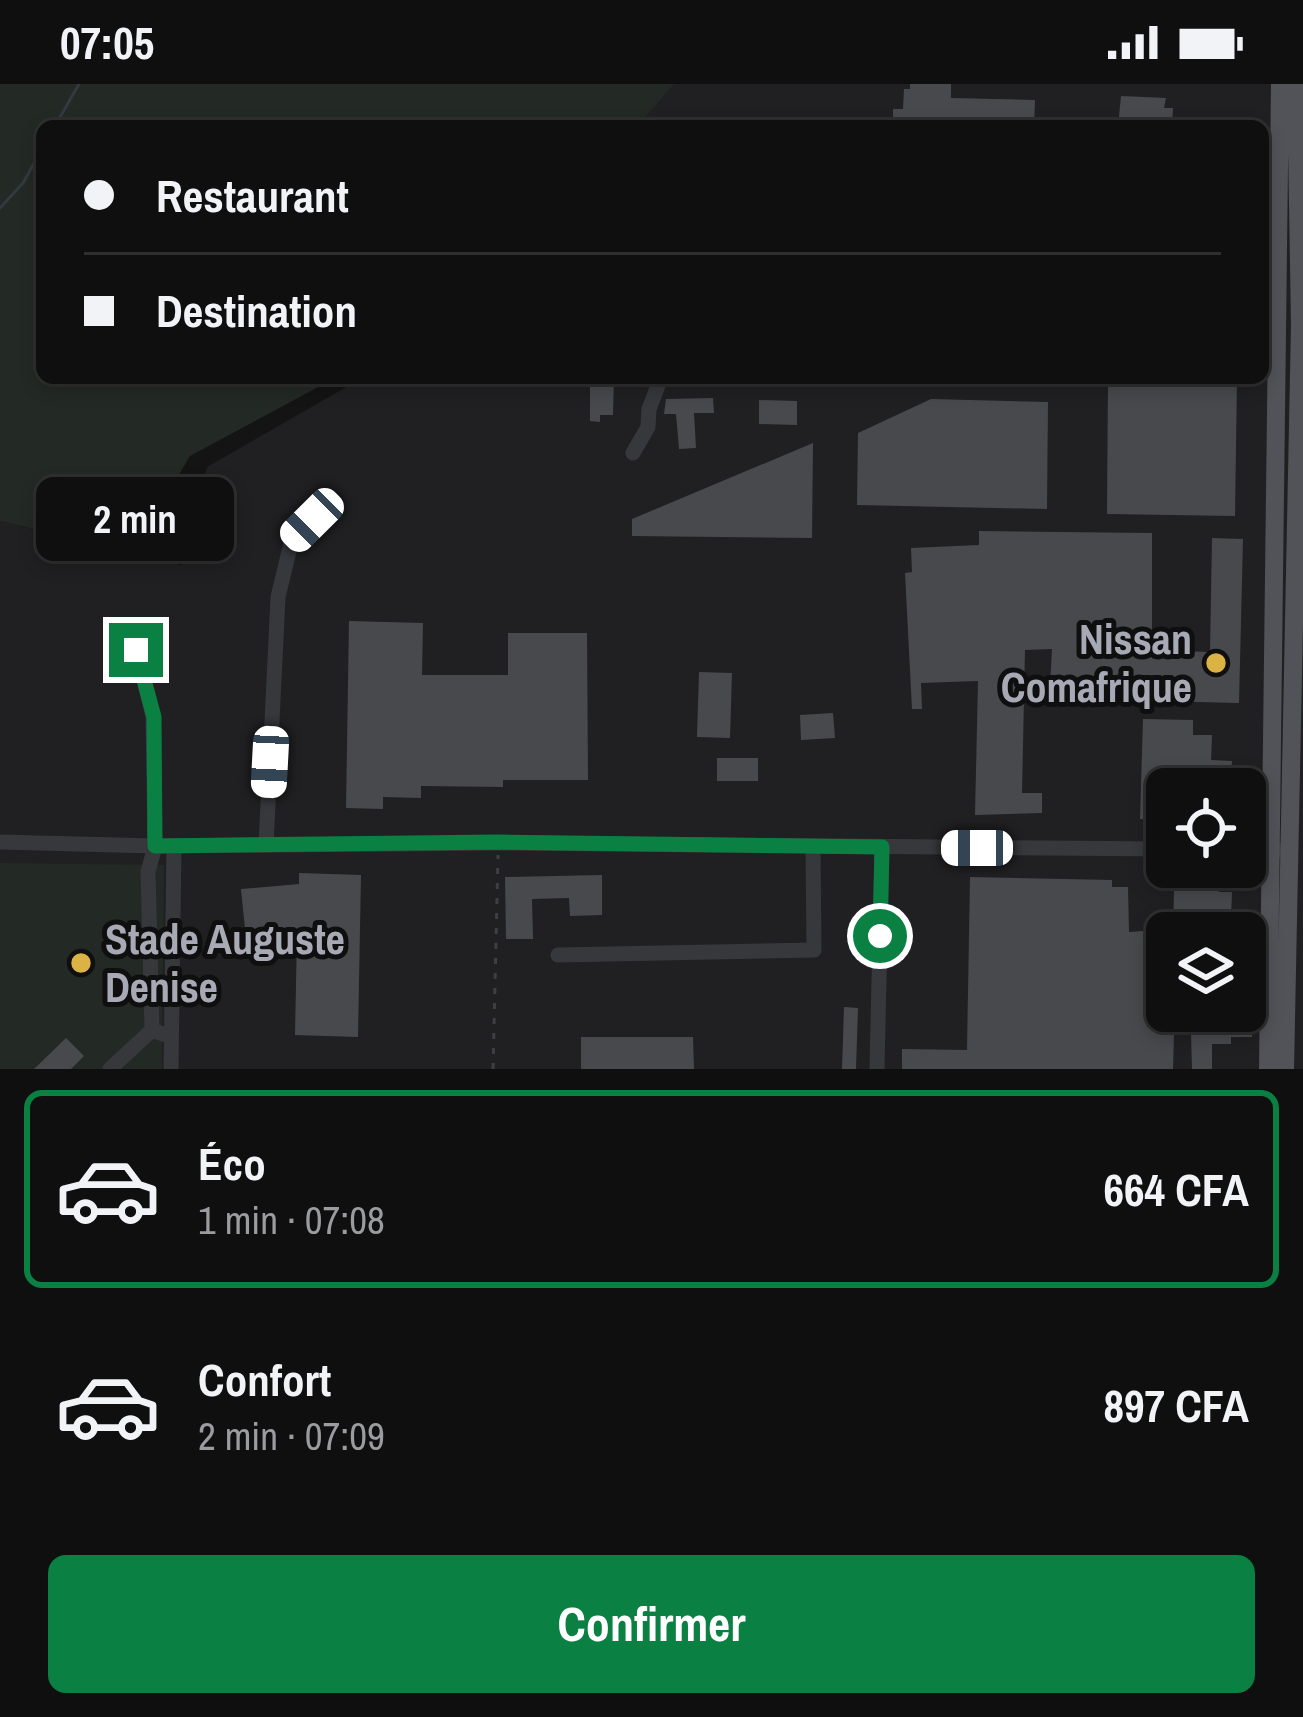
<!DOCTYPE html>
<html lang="fr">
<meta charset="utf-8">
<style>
body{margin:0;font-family:"Archivo Narrow",sans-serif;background:#1d1d1e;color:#f1f3f6;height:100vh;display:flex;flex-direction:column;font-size:45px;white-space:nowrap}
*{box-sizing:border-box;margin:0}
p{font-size:39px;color:#9b9c9f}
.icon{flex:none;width:66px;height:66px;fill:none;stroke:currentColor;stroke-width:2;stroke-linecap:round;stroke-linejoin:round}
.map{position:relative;height:985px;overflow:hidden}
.side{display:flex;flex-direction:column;background:#0f0f10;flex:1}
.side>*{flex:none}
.banner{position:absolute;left:36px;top:36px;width:1233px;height:264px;border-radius:18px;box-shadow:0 6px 18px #0003,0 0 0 3px #2f2f30;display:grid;align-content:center;height:264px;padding:0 48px;background:#0f0f10}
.tools{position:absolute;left:1146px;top:684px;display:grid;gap:24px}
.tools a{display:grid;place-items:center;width:120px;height:120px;border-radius:18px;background:#0f0f10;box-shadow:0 6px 18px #0003,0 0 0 3px #2f2f30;font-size:60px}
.end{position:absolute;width:54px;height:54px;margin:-27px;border:15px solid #0b8043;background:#fff;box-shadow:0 0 0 6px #fff}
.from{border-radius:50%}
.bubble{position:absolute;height:84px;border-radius:18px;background:#0f0f10;box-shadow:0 6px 18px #0003,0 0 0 3px #2f2f30;font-size:39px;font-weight:700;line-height:84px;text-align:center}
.car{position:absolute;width:36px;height:72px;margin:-36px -18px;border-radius:15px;box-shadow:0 0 9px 3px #0007;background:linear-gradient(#fff 24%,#345 0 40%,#fff 0 76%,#345 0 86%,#fff 0)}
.banner b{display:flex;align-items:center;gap:42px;height:114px;font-size:45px}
.banner b+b{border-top:3px solid #2f2f30}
.banner i{width:30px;height:30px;background:#f1f3f6}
ul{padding:21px 0 0;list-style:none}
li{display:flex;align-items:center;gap:36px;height:198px;margin:0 24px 18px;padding:0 24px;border:6px solid transparent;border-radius:18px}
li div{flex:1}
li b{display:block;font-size:45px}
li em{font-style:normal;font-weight:700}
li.active{border-color:#0b8043}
li>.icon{width:108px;height:108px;stroke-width:1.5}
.action{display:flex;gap:24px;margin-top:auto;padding:24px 48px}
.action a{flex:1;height:138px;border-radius:18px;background:#0b8043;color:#fff;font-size:48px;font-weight:700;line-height:138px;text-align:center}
.status{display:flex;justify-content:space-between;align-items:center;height:84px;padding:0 60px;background:#0f0f10;direction:ltr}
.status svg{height:33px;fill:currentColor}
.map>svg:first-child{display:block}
.built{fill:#202022;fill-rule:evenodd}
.green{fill:#232924}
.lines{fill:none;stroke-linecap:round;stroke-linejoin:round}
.stream{stroke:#333940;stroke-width:3}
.building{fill:#48494d}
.path{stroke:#3d3f43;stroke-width:3;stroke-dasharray:6 9;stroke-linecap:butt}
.minor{stroke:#37383c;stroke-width:15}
.major{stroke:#525358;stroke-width:18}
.route{stroke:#0b8043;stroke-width:15}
.poi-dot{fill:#dbb345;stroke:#0f0f10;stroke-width:4.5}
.labels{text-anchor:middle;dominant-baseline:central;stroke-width:10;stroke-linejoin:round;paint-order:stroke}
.poi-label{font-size:42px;font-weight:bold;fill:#a7aab4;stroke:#0f0f10;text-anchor:end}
</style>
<div class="status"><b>07:05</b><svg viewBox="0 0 49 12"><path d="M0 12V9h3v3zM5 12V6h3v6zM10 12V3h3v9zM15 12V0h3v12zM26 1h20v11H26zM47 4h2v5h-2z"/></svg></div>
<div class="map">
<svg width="1303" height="985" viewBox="0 0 1303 985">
<rect width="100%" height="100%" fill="#141415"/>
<path class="built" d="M620,0H1303V985H0V437L182,481L207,383L362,294H1263V42H584ZM1167,705H1245V783H1167ZM1167,849H1245V927H1167Z"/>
<path class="green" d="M0,0H674L640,39L629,42H42V294H335L190,372L165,414L133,410L97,428L64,452L0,437Z
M0,779L164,781L162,985H0Z"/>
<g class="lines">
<path class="stream" d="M55,42L79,0
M0,124L23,99L42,65"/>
</g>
<path class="building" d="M910,0H951V14L1035,16L1034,42H893V25H903L904,5H910Z
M1121,12L1166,14L1164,24H1173L1172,42H1118Z
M603,294H614L613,331H600V338L590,337V303H602Z
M1108,294H1237L1235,432L1107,430Z
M713,314L714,329H694L696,364L679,365L676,330H664L666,315Z
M931,315L1048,318L1047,425L857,421L858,349Z
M759,316L797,317V341L759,340Z
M813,359L812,454L632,452V435Z
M979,447L1152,449V566L1210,568L1212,454L1243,455L1239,619L1072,615V622L1049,620L1052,565L1025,566L1022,709H1042V729L975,731L978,597L921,599L922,625H912L905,489L912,488L911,464L979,461Z
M349,537L423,539L422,591H508V549H587L588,696H503V703L421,702V714L383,713V725L346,724Z
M699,588L732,589L730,654L697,653Z
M833,629L835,654L801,656L800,631Z
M1143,635L1193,636V651H1212L1211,676L1232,677L1231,692H1214L1213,698H1192V705H1167V736L1140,735Z
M717,674H758V697H717Z
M1182,788L1220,790L1219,808H1232L1231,835L1240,834V849H1173L1174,806H1180Z
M299,789L361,791L358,953L295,951L297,850L246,855L241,805L299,800Z
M602,791V831L570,832L569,814L532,815L533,855H506L505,793Z
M970,793L1112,796V803H1128L1129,848L1143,847L1144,885H1167V927H1214V941H1252V953H1231V960H1212V985H1192L1191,950L1174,949L1173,985H902V965L967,966Z
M844,923L858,924L856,985H842Z
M581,953H693L694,985H581Z
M66,954L84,972L71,985H34Z"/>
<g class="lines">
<path class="path" d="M493,985L498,771"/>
<path class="minor" d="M633,369L648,343L649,325L661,294
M137,566L153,633L155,762L148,788L152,946L171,953
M0,758L155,762L498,759L1167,765
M266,761L278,513L292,455L332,416
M1245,766H1278
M558,871L814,866L813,762
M110,985L152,946
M171,985L174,762
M877,985L882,763"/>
<path class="major" d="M1268,985L1280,0
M1285,985L1300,241L1296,0"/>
</g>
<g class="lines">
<path class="route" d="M136,566L154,633L155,762L498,758L882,763L880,852"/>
</g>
<g class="poi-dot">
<circle cx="1216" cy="579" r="12"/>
<circle cx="81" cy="879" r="12"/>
</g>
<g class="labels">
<g class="poi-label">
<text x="1192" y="555">Nissan<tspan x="1192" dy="48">Comafrique</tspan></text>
<text x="105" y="855" text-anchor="start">Stade Auguste<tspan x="105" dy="48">Denise</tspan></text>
</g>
</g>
</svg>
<div class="tools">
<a><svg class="icon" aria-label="locate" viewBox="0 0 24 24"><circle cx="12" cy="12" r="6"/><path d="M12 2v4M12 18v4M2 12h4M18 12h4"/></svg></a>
<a><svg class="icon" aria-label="layers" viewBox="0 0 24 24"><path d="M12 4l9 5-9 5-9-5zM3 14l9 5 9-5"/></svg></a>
</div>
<i class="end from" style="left:880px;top:852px"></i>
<i class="end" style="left:136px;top:566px"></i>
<div class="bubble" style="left:36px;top:393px;width:198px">2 min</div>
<i class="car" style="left:312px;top:436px;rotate:225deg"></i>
<i class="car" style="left:270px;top:678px;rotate:183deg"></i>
<i class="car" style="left:977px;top:764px;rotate:270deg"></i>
<div class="banner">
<b><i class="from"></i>Restaurant</b>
<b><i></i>Destination</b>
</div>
</div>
<section class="side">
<ul>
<li class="active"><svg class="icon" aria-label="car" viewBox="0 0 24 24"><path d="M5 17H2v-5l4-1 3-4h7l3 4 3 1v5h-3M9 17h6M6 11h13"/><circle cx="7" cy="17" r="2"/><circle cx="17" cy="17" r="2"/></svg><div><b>Éco</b><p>1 min · 07:08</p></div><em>664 CFA</em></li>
<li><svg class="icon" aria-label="car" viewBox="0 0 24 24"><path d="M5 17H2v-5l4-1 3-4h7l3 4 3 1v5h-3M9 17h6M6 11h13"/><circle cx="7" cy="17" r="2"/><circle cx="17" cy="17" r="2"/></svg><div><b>Confort</b><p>2 min · 07:09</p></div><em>897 CFA</em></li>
</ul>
<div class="action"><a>Confirmer</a></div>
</section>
